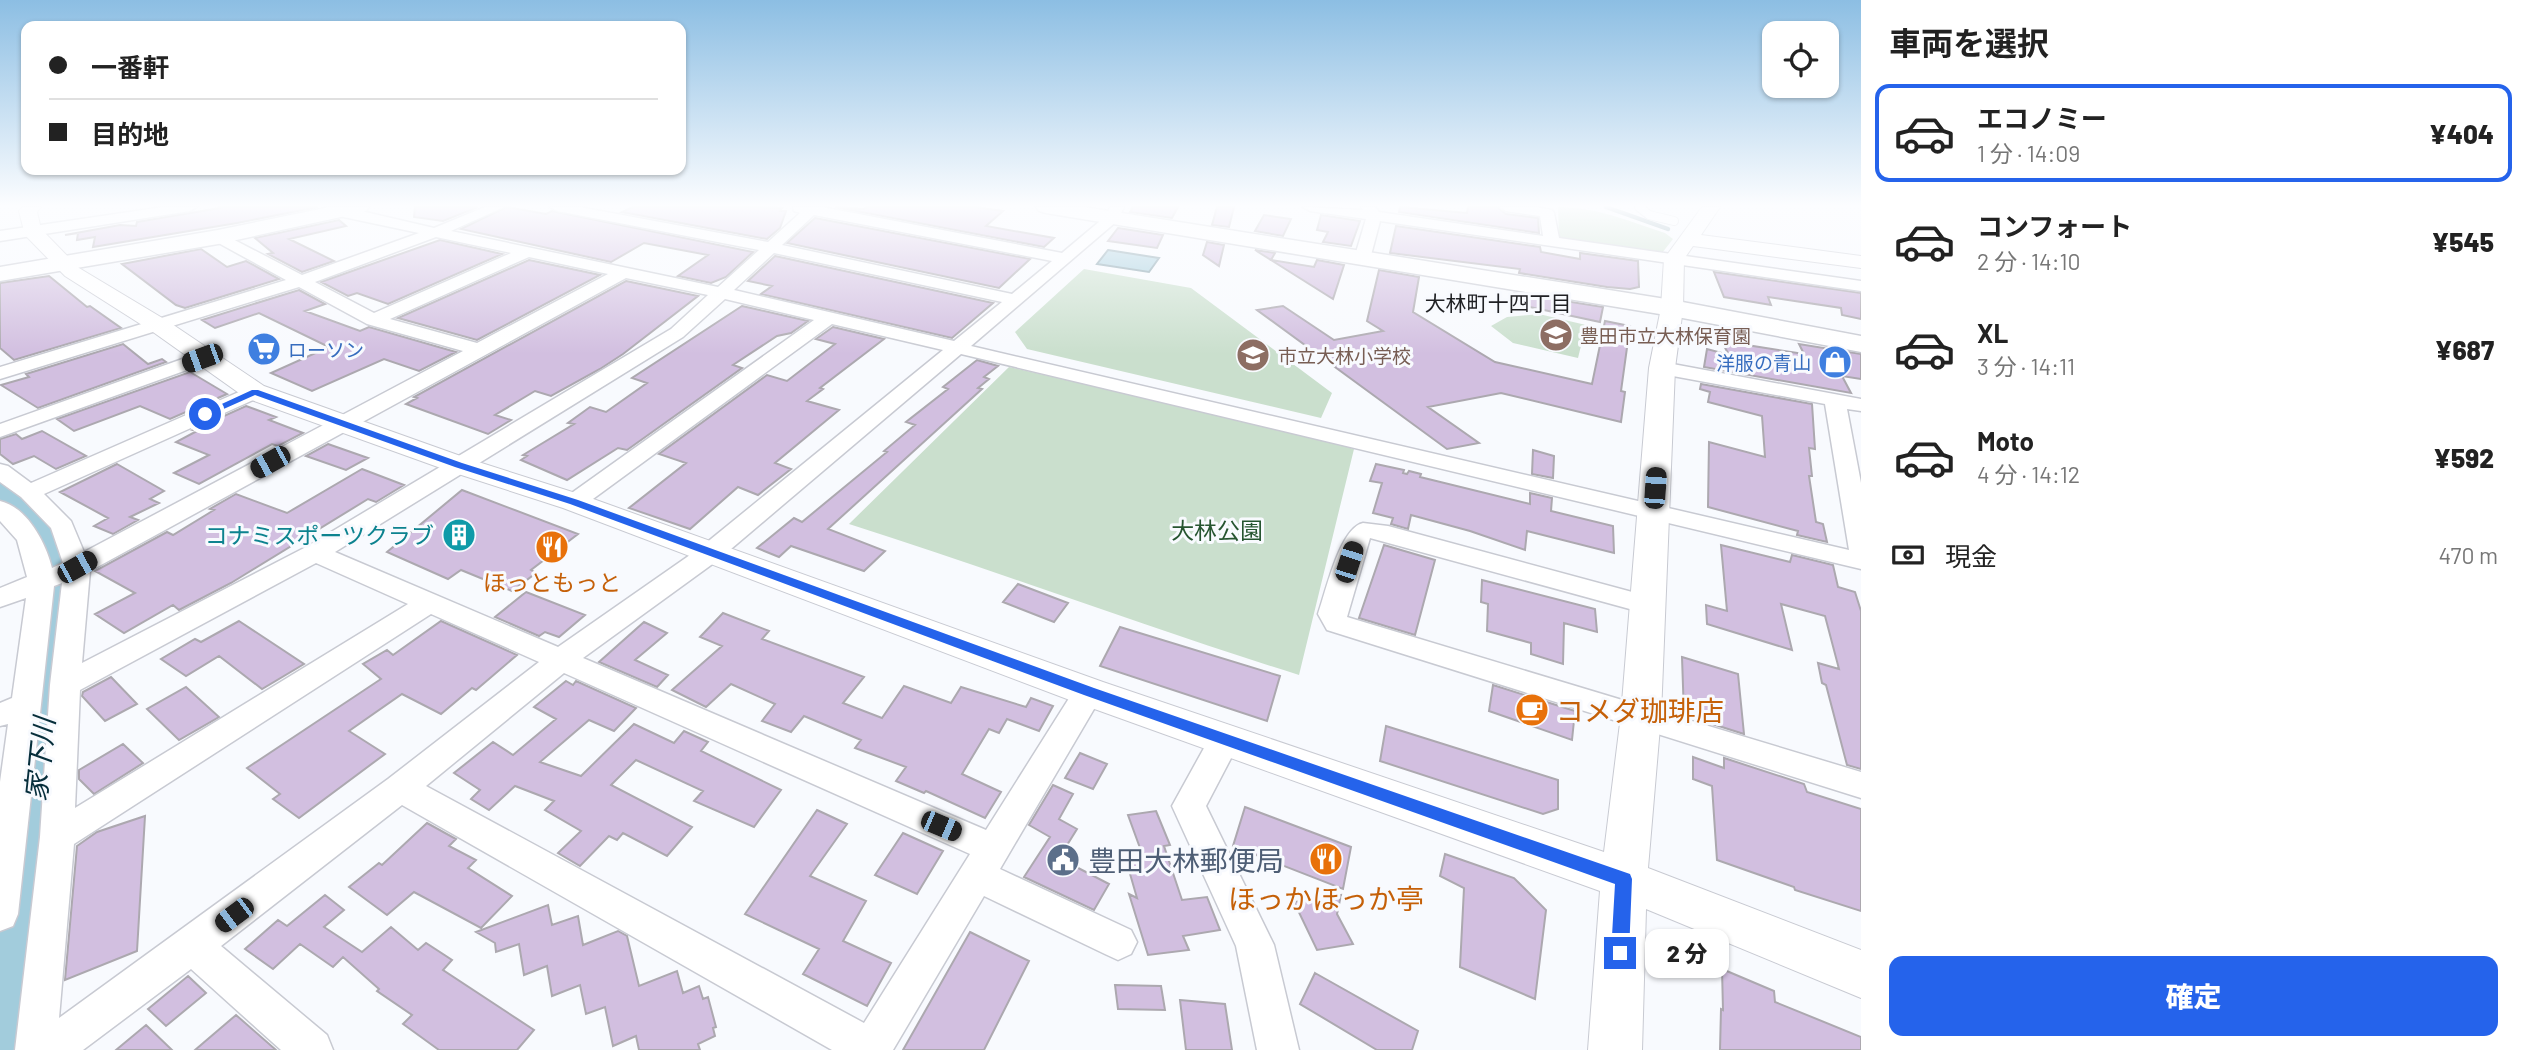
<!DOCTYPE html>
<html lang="ja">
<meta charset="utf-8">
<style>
body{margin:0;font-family:Barlow,"Noto Sans JP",sans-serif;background:#f2f2f2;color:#222;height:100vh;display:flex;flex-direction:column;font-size:26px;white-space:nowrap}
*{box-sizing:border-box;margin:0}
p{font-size:23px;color:#767676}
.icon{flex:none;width:38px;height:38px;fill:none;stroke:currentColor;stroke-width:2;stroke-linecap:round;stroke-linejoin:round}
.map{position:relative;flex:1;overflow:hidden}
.side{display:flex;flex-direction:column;background:#fff;width:665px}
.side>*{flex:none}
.banner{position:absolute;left:21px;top:21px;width:665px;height:154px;border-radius:14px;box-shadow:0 2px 5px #0004;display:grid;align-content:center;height:154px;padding:0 28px;background:#fff}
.tools{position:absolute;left:1762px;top:21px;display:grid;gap:14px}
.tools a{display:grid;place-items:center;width:77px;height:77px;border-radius:14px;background:#fff;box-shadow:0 2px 5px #0004;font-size:35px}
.end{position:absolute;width:32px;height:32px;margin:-16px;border:9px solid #2563eb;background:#fff;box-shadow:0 0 0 4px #fff}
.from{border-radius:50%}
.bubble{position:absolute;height:49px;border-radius:14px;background:#fff;box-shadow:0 2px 5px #0004;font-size:23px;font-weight:800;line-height:49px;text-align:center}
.car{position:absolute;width:21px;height:42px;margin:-21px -10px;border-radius:9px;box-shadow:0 0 5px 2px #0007;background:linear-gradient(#222 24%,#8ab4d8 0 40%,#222 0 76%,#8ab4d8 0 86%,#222 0)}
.banner b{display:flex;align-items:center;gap:24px;height:66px;font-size:26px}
.banner b+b{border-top:2px solid #e0e0e0}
.banner i{width:18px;height:18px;background:#222}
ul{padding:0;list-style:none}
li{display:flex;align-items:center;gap:21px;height:98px;margin:0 14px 10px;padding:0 14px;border:4px solid transparent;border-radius:14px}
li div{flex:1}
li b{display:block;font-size:26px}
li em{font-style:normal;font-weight:800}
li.current{border-color:#2563eb}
li>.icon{width:63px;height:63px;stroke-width:1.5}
h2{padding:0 28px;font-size:32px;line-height:84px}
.pay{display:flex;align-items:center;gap:18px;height:77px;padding:0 28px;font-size:26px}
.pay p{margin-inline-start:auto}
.primary-button{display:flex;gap:14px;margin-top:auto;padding:14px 28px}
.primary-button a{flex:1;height:80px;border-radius:14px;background:#2563eb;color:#fff;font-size:28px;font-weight:800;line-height:80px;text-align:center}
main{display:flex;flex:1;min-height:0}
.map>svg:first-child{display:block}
.green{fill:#cadfcd}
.water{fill:#a2ccdc;stroke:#7b99a5;stroke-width:2}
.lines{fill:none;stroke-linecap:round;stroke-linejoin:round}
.stream{stroke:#7b99a5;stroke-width:4.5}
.river{fill:#a2ccdc;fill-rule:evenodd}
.building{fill:#d2bfe0;stroke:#aca8af;stroke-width:2}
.service-casing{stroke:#c8cad2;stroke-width:10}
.minor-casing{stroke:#c8cad2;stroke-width:3}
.tertiary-casing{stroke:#c8cad2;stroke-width:2}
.secondary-casing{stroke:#c8cad2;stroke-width:3}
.service{stroke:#fff;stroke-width:8}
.minor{fill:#fff;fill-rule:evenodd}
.tertiary{fill:#fff;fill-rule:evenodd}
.secondary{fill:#fff;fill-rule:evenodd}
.route{fill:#2563eb}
.labels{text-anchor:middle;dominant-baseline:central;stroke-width:6;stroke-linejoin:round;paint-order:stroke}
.far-education-label{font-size:19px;fill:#785e54;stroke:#f8fafe;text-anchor:start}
.far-shop-label{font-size:19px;fill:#366cbe;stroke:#f8fafe;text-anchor:start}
.far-neighbourhood-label{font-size:21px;fill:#202124;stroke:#f8fafe}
.park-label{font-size:23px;fill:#265530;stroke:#f8fafe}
.culture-label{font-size:23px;fill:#0d838f;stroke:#f8fafe;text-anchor:end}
.food-label{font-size:23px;fill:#c56008;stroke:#f8fafe}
.near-food-label{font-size:28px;fill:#c56008;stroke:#f8fafe;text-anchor:start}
.near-water-label{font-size:28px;font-style:italic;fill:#062e3b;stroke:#f8fafe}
.near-service-label{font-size:28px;fill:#4e5e75;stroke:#f8fafe;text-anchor:start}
</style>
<main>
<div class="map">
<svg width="1861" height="1050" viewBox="0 0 1861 1050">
<rect width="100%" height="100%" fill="#f8fafe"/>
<path class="green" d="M1558,207C1596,207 1629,221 1665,233L1673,239L1662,253L1559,239Z
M1084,269L1191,288L1332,393L1321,418L1027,349L1015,332Z
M1539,314L1586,325L1578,358L1513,343L1491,326L1507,317Z
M1009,367L1310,436L1354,449L1299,675C1148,628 1000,572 849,524Z"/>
<path class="water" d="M1108,250L1159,258L1149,272L1097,264Z"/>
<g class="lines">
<path class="stream" d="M1606,207L1668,229"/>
<path class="river" d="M0,478C26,485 67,524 76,550C79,561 78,577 79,589L43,1050H0V859L35,589C34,543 34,542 0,511Z"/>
</g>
<path class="building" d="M218,207H318L237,223L93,247L95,237L77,240L78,233L65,235L120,225L136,226L137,222L220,208Z
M415,207H478L443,221L414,217Z
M506,207L546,214L552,211L753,252L726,277L711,283L678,276L708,255L644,243L611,262L461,229Z
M633,207H754L782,208L780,211H786L780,228L767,239L622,212Z
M835,207L864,209L867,207H975L1003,211L986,226L1054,238L1044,247Z
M1133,207H1178L1172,218L1130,212Z
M1217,207H1234L1229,227L1212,225Z
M1400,207L1467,213L1468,207H1497L1506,214L1538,218L1539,233L1399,212Z
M1264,215L1291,219L1283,236L1255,231Z
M1321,215L1360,221L1351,246L1323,242L1328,232L1317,230Z
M815,218L1030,259L999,288L787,243Z
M339,220L346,226L289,239L334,261L302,272L268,254L273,253L255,238Z
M1396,226L1540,247L1541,252L1580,259V253L1638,261L1639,287L1630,289L1607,287L1519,273L1520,269L1390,253Z
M1118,228L1163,235L1157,248L1108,241Z
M440,240L502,254L388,304L357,293L348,296L321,282Z
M1207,242L1224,245L1219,266L1203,255Z
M201,249L227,267L246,261L279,279L185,308L176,305L122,264Z
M1255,250L1275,253L1271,260L1314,267L1317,260L1344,265L1333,299Z
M775,256L993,303L952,338L761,294L772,286L748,281Z
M529,260L600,275L477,340L398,318Z
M1379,270L1419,277L1413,312L1495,362L1592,384L1605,321L1630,326L1621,391L1625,392L1621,422L1501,393L1428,407L1479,443L1447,449L1257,310L1283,306L1334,340L1383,331L1367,321Z
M1714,272L1861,293V319L1842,315L1841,308L1768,297L1771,305L1724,297Z
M49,276L87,307L90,306L121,328L14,360L0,348V283Z
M626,281L698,296L623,354L600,369L551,396L535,391L495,415L511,420L488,434L406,404L417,398L414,397Z
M299,290L325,304L305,311L360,331L369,327L456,352L419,371L384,359L312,391L271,373L329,347L259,313L215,328L202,320Z
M1514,293L1603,307L1600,322L1511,303Z
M742,306L808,321L791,333L777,336L733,365L742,368L627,450L618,448L567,480L521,460L527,456L523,455L574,424L568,423L590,407L606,412L647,383L632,378Z
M833,327L884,339L820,388L823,389L807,401L839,410L775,463L791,469L758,495L738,487L690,529L629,508L686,463L659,454L767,375L787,381L835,344L816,339Z
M1717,333L1742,337L1747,345L1804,354L1799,344L1861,354V379L1842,376L1851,393L1704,367L1707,349L1729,355Z
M123,344L148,364L162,359L166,362L38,408L1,385L29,377L26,374Z
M977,360L998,366L984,377L989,379L978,388L982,389L828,529L885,551L864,571L791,546L779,557L757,548L794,518L802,522L887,452L884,451L915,425L906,422L948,389L943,387Z
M190,372L227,394L170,419L140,406L74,431L57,419Z
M1701,384L1812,404L1815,449L1809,448L1812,476H1809L1816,522L1823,524L1827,542L1797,535L1798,531L1708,507L1709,442L1765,457L1762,416L1708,402L1710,392L1700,389Z
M246,406L276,417L269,420L303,433L278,446L272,444L199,484L174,473L209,455L176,442L197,431L193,430Z
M42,431L86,456L56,469L34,456L13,464L0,454V439L16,434L22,439Z
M328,444L368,458L346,470L306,456Z
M1533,450L1554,456L1553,478L1532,474Z
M117,464L164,491L150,499L159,503L130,517L138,520L113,534L94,526L108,518L60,492Z
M1376,464L1404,470L1403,473L1407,474L1409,471L1421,474L1420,477L1530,504V493L1552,498L1551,511L1613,526L1614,553L1527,531L1525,550L1470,531L1411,515L1408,529L1391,524L1393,518L1373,513L1382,483L1370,481Z
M362,469L404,485L376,502L368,499L231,583L179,610L173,605L124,633L95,614L135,593L95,571L167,532L173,535L214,510L210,509L236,494L287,513Z
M462,490L578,534L531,570L536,573L512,591L461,570L448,579L387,552Z
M1384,545L1435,560L1415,635L1359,618Z
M1721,545L1790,562L1792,555L1833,565L1838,587L1855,592L1861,611V769L1847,765L1826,685L1822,683L1818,663L1839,669L1825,616L1781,604L1792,650L1707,624L1706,605L1727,611Z
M1482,580L1595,609L1597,632L1564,623L1563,664L1531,654V643L1487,631L1488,604L1481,602Z
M1018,584L1068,603L1054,622L1003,602Z
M526,592L585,615L559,637L545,632L539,636L495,617Z
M723,613L769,631L762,639L864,677L843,703L882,718L904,686L951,703L961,687L1026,707L1031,698L1053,706L1039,731L1007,719L999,733L989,729L962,774L1001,792L985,818L926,791L924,793L896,781L906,767L855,748L861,740L804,716L791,732L762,721L775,704L731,684L706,707L672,690L722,646L700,637Z
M239,621L304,664L262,689L219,656L186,676L161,659L195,639L201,642Z
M441,621L517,655L476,690L472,688L441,714L402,694L349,731L385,754L299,818L273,799L280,794L247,768L381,679L363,664L387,650L393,655Z
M644,622L667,633L635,660L668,675L657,687L599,662Z
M1120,627L1280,676L1267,721L1100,666Z
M1682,657L1738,674L1744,734L1684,715Z
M111,677L137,704L105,721L82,696L83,692Z
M566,681L573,685L576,681L636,708L614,731L589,720L540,762L581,776L634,724L674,743L684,731L708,742L701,751L781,790L754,827L694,801L703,791L636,760L611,785L692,827L667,856L623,833L617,840L609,836L580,866L558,853L581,831L545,810L554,801L515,786L489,810L471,799L480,790L454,773L493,742L513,755L556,719L534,707Z
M1493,685L1575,711L1572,740L1489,711Z
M186,687L219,717L179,740L147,709Z
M1386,726L1558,780V809L1543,814L1380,761Z
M123,744L143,763L94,794L79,779V770Z
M1080,753L1107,764L1093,789L1065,778Z
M1693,757L1724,768V758L1804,784L1807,792L1861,809V911L1795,890L1794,887L1717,860L1712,786L1693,779Z
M1053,785L1073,794L1059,819L1077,829L1059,858L1109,884L1094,910L1024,877L1050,837L1029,825Z
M1245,807L1351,847L1343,889L1233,846Z
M817,810L847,824L810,876L866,901L843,941L891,963L867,1006L803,974L819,949L745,914Z
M1156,811L1170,845L1164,846L1182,900L1207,897L1220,930L1183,936L1189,950L1148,955L1129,894L1137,898L1126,860L1144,859L1128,815Z
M145,816L137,951L65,980L77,846L97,832Z
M427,823L456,839L449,846L476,860L468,868L512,896L481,928L414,892L387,915L349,887L379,863L382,865Z
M903,833L943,851L917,894L875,875Z
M1445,854L1514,878L1546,910L1535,999L1460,967L1464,888L1440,876Z
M325,895L344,910L324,927L362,952L391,927L418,950L426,943L452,960L443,970L534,1030L517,1050H439L403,1024L412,1015L377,991L379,989L343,957L333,967L300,944L273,969L245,949L278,920L287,926Z
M1341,895L1337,914L1353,944L1317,950L1294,902Z
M548,905L552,925L578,916L583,945L618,931L627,936L639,986L677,971L683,993L699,986L703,999L708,997L716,1027L713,1028L715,1036L698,1044L700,1050H639L636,1036L613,1046L605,1007L586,1014L580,985L552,996L547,966L524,975L519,944L496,952L495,943L476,932Z
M970,932L1029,961L984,1050H903Z
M1722,969L1774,991L1775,1002L1861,1037V1050H1720L1721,1009L1723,1010Z
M1315,973L1418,1031L1412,1050H1377L1300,1004Z
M188,976L206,993L166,1026L148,1009Z
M1115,985L1161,986L1165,1010L1118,1009Z
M1180,1000L1225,1004L1232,1050H1186Z
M236,1015L276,1050H195Z
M146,1025L172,1050H116Z"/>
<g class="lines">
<defs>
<path id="service" d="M1639,207L1649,215L1674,221"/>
<path id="minor" d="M163,207H197L190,211L0,241V231Z
M330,207H344L434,228L485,207H504L451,231L718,287L759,250L557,211L550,207H579L768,242L800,213L794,211L793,207H822L1062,253L1106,216L1110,207H1124L1117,221L971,346L1849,550L1825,404L1662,374L1652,368L1662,362L1861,399V411L1847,409L1861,483V569L961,354L718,560L583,658L986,830L1078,684L1089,681L1100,684L1104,692L1000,869L1131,930L1137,942L1131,954L1118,960L1105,954L984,896L893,1050H832L402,805L221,946L327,1035L333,1050H281L191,969L83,1050H15L40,837L50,685L62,583L54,586L18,914L13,926L0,931V782L8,724L0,726V703L12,698L26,598L0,607V588L27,577L17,540L0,521V501C27,507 46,543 52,568L63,563L51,528L21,497L0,482V464L8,466L31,483L248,388H262L265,392L262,396L44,494L71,521L84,552L463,351L367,324L299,287L0,379V367L286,280L213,240L210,237L213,234H223L302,275L419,233L334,215ZM814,215L1052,261L1012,294L782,245ZM436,237L511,253L374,313L315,282ZM774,253L1002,302L954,341L734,290ZM529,257L608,274L477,343L390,319ZM626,278L708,295L671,329L306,547L82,663L90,571ZM725,299L814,320L566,497L562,502L566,507H582L832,324L943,350L700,548L558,647L335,552L683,337ZM316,563L408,604L75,808L80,690ZM431,614L539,662L388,779L59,1018L74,844ZM564,673L970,854L864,1023L426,786Z
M1303,207L1363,210L1361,207H1375L1379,212L1543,236L1540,216L1506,211L1499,207H1535L1552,210L1554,213L1559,238L1861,281V291L1380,221L1370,259L1362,264L1354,259L1366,219L1310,211Z
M202,352L209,354L212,358L209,362L0,437V424Z
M1363,523L1388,526L1658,599L1662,605L1658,611L1648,614L1370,538L1347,617L1861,772V798L1327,630L1318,614C1326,591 1340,528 1363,523Z
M1225,727L1236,730L1241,739L1206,806L1274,945L1299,1050H1257L1236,946L1172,806L1214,730Z"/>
<path id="tertiary" d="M22,207H41L37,212L41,229L79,268L169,322L264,386L469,459L585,496L1103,682L1604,852L1621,715L1649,368L1661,308L1664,259L1702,207H1720L1701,235L1861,256V268L1693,246L1684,259L1683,308L1675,368L1661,715L1648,868L1861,950V998L1646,909L1642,1050H1588L1600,891L1075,702L563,508L449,471L246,398L153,332L65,276L25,235L19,211Z"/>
<path id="secondary" d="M330,207H369L366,211L359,213L218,244L0,281V267L218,230Z
M1036,207H1084L1672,300L1861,336V352L1672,316L1046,213L1039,211Z"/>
</defs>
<use href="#service" class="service-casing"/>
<use href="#minor" class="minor-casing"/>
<use href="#tertiary" class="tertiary-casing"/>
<use href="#secondary" class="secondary-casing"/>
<use href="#service" class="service"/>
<use href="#minor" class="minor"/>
<use href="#tertiary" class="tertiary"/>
<use href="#secondary" class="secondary"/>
</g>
<linearGradient id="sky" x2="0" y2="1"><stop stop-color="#8cbee3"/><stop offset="0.58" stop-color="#fcfdff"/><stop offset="1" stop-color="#fcfdff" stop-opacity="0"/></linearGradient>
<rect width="1861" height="354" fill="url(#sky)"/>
<path class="route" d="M252,390H258L462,463L578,500L1094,688L1630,874L1632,879L1629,953L1626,958L1620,961L1614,958L1611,953L1615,884L1084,695L570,504L455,467L255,395L208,416L200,414Z"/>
<defs>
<symbol id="school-disc" viewBox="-11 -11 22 22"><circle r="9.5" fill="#8d6e63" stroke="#f8fafe"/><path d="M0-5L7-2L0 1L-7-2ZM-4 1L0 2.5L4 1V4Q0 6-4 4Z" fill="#fff"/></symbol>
<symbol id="supermarket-disc" viewBox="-11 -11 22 22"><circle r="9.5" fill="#3f7fe0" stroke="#f8fafe"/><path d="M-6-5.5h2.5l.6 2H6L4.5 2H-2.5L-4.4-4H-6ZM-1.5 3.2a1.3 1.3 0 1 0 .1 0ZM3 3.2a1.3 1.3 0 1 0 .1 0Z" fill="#fff"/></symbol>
<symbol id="shop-disc" viewBox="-11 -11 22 22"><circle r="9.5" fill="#3f7fe0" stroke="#f8fafe"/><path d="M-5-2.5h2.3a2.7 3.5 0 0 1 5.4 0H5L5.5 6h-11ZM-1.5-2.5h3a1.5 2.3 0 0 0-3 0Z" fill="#fff"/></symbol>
<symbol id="building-disc" viewBox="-11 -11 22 22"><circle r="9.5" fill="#0f9aa8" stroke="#f8fafe"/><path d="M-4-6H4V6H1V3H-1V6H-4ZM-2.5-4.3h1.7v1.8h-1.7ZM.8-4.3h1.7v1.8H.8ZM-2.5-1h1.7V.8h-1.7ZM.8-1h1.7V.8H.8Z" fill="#fff"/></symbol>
<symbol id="restaurant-disc" viewBox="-11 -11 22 22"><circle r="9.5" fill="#e8710a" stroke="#f8fafe"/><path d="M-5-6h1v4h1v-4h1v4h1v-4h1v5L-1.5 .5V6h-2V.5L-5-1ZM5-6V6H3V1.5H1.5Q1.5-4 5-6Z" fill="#fff"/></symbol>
<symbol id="cafe-disc" viewBox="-11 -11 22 22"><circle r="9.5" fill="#e8710a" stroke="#f8fafe"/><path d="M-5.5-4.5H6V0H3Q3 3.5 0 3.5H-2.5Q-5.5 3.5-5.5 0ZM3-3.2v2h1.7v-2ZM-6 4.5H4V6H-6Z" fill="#fff"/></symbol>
<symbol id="civic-disc" viewBox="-11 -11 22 22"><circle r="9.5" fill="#5c6f8a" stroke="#f8fafe"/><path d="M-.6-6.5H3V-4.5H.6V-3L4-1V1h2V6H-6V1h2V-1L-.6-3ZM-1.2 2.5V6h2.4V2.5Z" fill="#fff"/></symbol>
</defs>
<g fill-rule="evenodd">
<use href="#school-disc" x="1537" y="316" width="38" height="38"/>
<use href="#supermarket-disc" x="245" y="330" width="38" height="38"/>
<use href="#school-disc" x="1234" y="336" width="38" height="38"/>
<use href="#shop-disc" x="1816" y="343" width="38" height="38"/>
<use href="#building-disc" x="440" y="516" width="38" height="38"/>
<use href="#restaurant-disc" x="533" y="528" width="38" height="38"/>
<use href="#cafe-disc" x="1513" y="691" width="38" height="38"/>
<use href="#restaurant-disc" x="1307" y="840" width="38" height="38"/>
<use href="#civic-disc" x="1044" y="841" width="38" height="38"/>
</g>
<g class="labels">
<g class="far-education-label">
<text x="1580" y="335">豊田市立大林保育園</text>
<text x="1278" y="355">市立大林小学校</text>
</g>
<g class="far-shop-label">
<text x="288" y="349">ローソン</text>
<text x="1811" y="362" text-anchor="end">洋服の青山</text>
</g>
<g class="far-neighbourhood-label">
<text x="1498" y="302">大林町十四丁目</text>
</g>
<g class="park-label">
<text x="1217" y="530">大林公園</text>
</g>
<g class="culture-label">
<text x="434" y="535">コナミスポーツクラブ</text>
</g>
<g class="food-label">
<text x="552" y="582">ほっともっと</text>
</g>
<g class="near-food-label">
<text x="1556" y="710">コメダ珈琲店</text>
<text x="1326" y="898" text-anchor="middle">ほっかほっか亭</text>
</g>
<g class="near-water-label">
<text transform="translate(39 759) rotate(-84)">家下川</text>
</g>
<g class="near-service-label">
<text x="1088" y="860">豊田大林郵便局</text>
</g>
</g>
</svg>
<div class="tools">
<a><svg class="icon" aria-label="locate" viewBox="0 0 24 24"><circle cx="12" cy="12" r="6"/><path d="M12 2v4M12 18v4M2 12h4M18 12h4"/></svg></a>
</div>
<i class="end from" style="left:205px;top:414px"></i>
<i class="end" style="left:1620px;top:953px"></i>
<div class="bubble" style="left:1645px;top:929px;width:84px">2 分</div>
<i class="car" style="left:202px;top:358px;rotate:250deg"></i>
<i class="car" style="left:270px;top:462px;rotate:241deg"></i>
<i class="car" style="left:1655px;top:488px;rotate:4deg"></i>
<i class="car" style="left:1349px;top:562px;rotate:18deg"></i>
<i class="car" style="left:77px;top:567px;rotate:61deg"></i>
<i class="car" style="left:941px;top:826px;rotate:113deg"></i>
<i class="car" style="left:234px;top:915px;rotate:233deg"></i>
<div class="banner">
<b><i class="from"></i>一番軒</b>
<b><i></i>目的地</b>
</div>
</div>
<section class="side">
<h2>車両を選択</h2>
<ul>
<li class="current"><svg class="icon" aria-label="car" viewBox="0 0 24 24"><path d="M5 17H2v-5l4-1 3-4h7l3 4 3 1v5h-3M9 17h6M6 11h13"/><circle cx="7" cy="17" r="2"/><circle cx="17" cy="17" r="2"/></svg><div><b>エコノミー</b><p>1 分 · 14:09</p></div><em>¥404</em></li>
<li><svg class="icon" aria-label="car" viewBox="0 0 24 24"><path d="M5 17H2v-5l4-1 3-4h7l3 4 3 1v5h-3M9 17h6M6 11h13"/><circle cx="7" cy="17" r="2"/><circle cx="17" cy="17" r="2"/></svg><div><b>コンフォート</b><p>2 分 · 14:10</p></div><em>¥545</em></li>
<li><svg class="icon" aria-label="car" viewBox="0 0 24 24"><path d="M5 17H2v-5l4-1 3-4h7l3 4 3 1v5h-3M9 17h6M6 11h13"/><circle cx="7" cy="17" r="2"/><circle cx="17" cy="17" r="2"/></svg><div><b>XL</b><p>3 分 · 14:11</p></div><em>¥687</em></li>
<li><svg class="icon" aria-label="car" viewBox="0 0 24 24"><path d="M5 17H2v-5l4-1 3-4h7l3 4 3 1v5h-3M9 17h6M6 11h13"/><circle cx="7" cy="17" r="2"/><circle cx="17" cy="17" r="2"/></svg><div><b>Moto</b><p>4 分 · 14:12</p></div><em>¥592</em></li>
</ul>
<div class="pay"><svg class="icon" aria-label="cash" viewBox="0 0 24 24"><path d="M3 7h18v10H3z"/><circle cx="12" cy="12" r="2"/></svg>現金<p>470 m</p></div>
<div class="primary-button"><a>確定</a></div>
</section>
</main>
